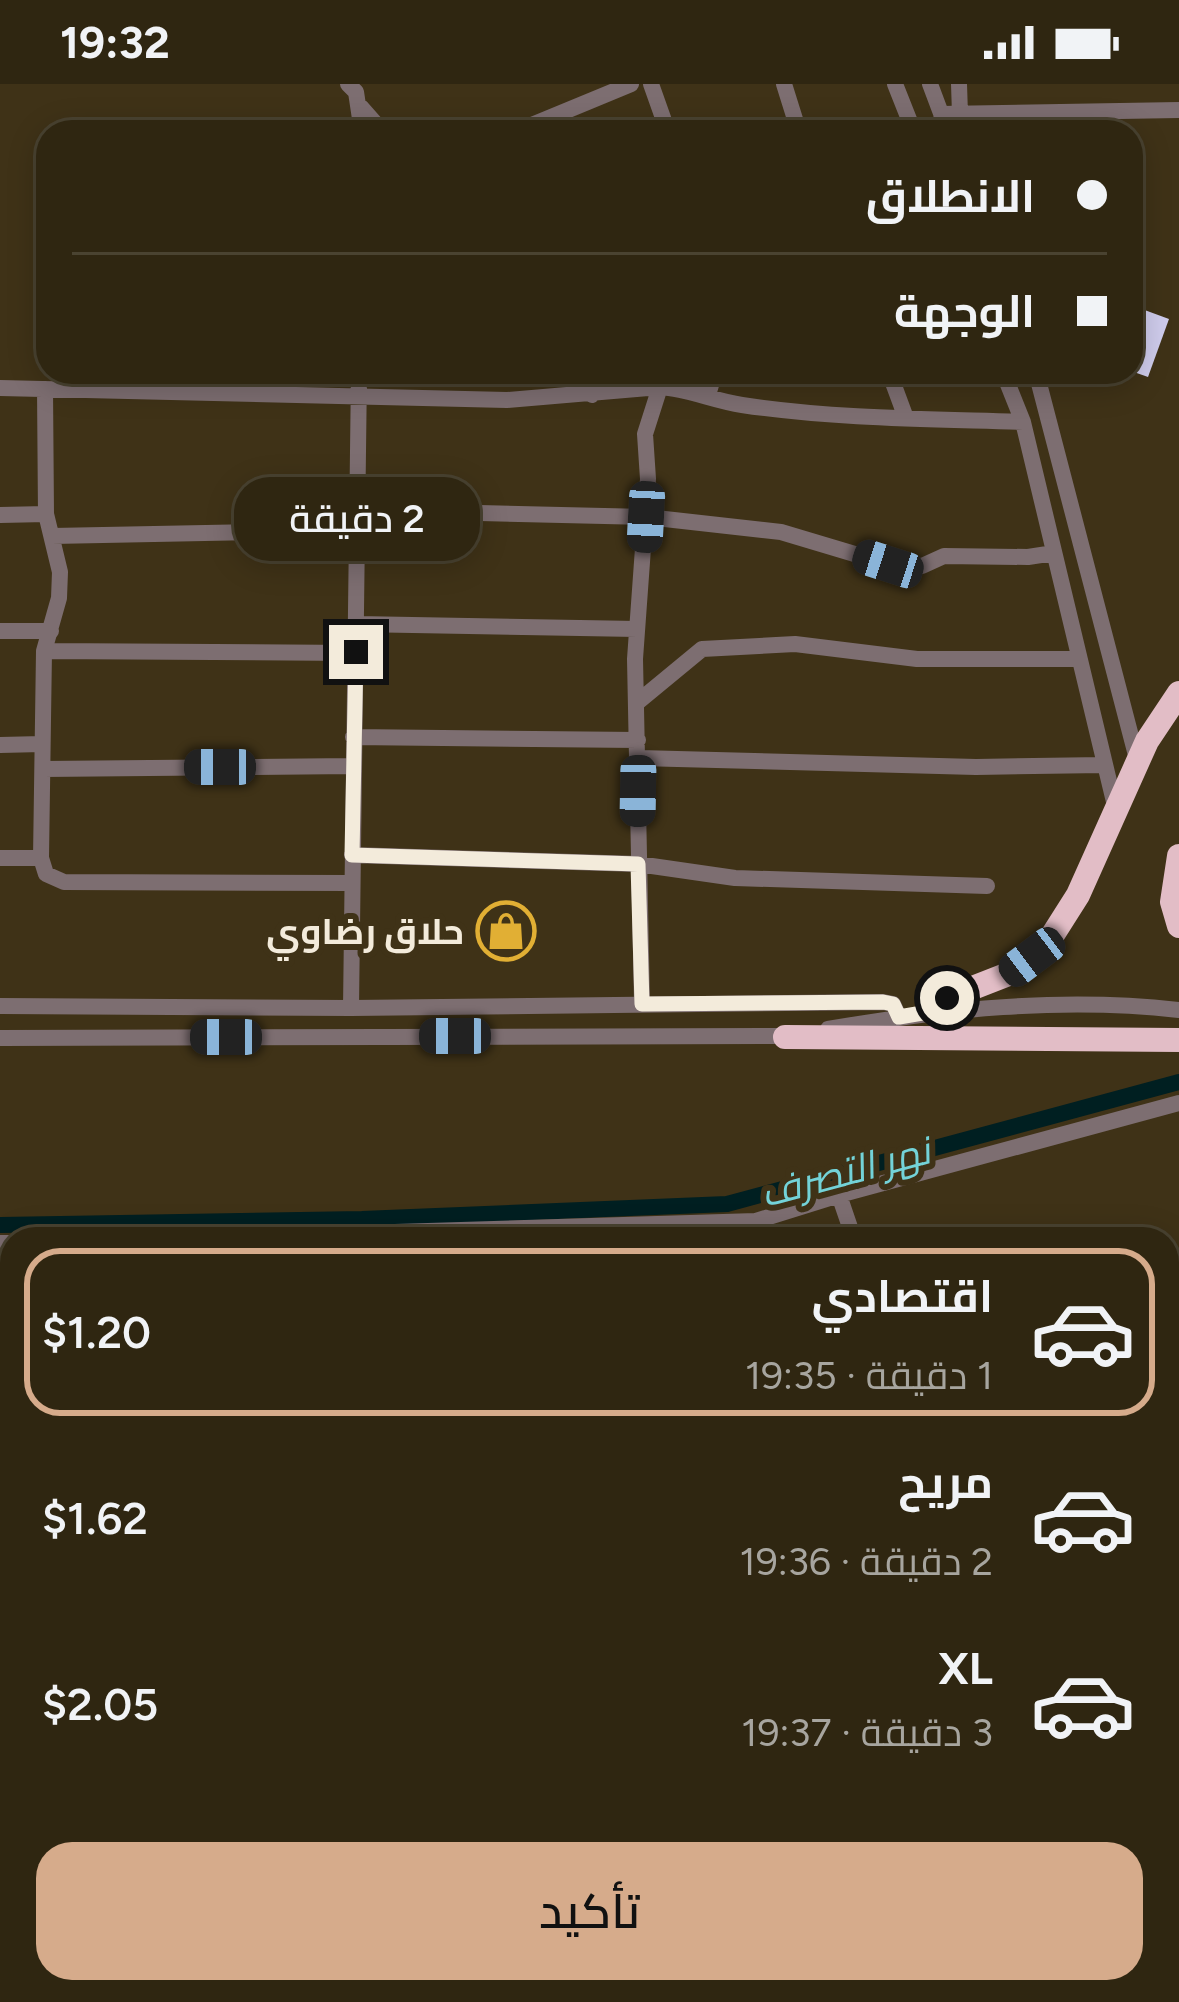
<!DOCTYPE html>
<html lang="ar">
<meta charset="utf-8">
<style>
body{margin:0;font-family:Figtree,Cairo,sans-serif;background:#372e1a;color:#f1f3f6;direction:rtl;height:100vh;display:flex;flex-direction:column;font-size:45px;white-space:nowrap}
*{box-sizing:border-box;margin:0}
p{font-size:39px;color:#a7a59f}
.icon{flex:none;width:66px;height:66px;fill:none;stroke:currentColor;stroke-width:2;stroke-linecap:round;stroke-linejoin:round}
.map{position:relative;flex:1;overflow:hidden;direction:ltr}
.sheet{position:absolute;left:0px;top:1143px;width:1179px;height:777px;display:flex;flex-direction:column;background:#2f2611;border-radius:36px 36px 0 0;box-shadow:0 6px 30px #0003,0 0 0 3px #4a4331;direction:rtl}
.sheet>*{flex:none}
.hud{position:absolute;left:36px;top:36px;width:1107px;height:264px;border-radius:36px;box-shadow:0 6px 30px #0003,0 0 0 3px #4a4331;direction:rtl;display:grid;align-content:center;height:264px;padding:0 36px;background:#2f2611}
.end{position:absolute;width:54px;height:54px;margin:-27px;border:15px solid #f3ebdb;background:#111;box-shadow:0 0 0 6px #111}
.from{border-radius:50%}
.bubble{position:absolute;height:84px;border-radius:36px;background:#2f2611;box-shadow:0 6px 30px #0003,0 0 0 3px #4a4331;font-size:39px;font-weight:600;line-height:84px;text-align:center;direction:rtl}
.car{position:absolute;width:36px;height:72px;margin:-36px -18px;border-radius:15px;box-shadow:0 0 9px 3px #0007;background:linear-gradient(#222 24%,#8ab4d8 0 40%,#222 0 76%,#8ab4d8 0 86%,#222 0)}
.hud b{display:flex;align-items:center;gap:42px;height:114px;font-size:45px}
.hud b+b{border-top:3px solid #4a4331}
.hud i{width:30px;height:30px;background:#f1f3f6}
ul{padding:21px 0 0;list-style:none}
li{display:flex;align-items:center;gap:36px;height:168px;margin:0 24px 18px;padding:0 12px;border:6px solid transparent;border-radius:36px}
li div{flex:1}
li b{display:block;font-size:45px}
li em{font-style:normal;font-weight:600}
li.on{border-color:#d6ab8b}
li>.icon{width:108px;height:108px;stroke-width:1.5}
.button{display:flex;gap:24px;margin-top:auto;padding:24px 36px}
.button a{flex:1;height:138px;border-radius:36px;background:#d6ab8b;color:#111;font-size:48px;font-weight:600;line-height:138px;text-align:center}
.status{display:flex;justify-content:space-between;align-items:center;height:84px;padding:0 60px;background:#2f2611;direction:ltr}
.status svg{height:33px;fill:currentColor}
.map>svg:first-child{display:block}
.built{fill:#483816}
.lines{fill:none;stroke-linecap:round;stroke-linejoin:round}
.canal{stroke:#001f21;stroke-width:16}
.building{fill:#cfccec}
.minor{stroke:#7d6e71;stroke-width:16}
.highway{stroke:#e2bdc6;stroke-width:24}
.route{stroke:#f3ebdb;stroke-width:15}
.labels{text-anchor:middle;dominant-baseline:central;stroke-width:12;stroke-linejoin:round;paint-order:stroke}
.poi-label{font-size:36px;font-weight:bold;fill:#f3ebdb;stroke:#3f3217;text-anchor:end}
.water-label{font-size:39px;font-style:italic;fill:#73d3d8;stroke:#3f3217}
</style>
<div class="status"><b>19:32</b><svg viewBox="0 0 49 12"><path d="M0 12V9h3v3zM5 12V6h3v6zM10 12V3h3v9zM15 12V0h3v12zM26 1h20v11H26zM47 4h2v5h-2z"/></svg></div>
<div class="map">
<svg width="1179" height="1918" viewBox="0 0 1179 1918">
<rect width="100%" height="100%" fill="#3f3217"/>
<path class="built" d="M1167,1170L1179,1171V1575L1167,1574Z"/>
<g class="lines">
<path class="canal" d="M0,1141L362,1135L727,1120L1179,998"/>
</g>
<path class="building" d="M1131,221L1169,235L1148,293L1131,287Z"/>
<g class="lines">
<path class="minor" d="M348,0L356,8L362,48
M651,0L668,48
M784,0L799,48
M895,0L914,48
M930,0L948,48
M959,0L960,30
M361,23L383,48
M941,30L1179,26
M515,48L631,0
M588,288L592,311
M889,288L906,334
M1003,288L1023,338L1115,722
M1036,288L1138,679
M0,304L507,316L660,303C689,305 714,317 742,321C835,335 930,335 1023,338
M45,305L46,430L60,488L59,514L44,567L41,774L46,790L64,798L352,799
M708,311L715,288
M358,426L647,433L781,448L888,480L922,482L944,472L1028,473L1054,469
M0,431L46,430
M52,452L358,446
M357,540L637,545
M0,547H51
M44,567L355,569
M639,617L702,565L795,560L917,575H1078
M353,653L638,656
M0,661L42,660
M639,674L976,683L1103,681
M43,685L353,682
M352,771L638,780L735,794L987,802
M0,774H41
M642,919L635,575L648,395L645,350L660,303
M0,922L351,924L883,918L893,920L899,933
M351,924L359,288
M828,945C943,925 1062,913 1179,926
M0,954L791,952
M164,1155L756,1137L839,1111
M854,1155L839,1111L1179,1019
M0,1159H12
M0,1287H12
M1167,1319H1179
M0,1532H12
M1167,1785L1179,1786
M0,1799L12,1800
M365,1908L366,1918
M129,1918L131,1908
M482,1918L483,1908
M858,1918L859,1908
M991,1918V1908
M1101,1918V1908"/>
<path class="highway" d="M1179,772L1172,818L1179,842
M940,926L947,914L1011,889L1052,852L1078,811L1147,657L1179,609
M785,953L1179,956"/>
</g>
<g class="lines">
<path class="route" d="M356,568L352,771L638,780L642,920L883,918L893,920L899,933L940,926L947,914"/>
</g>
<defs>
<symbol id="shop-ring" viewBox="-11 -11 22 22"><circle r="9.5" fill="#3f3217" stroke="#e1af34" stroke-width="1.5"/><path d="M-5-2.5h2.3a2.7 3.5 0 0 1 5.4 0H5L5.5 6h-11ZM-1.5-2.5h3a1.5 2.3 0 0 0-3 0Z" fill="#e1af34"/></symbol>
</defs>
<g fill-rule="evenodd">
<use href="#shop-ring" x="473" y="814" width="66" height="66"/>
</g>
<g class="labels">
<g class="poi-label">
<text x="464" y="847">حلاق رضاوي</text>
</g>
<g class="water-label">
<text transform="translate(845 1088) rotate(-15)">نهر التصرف</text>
</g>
</g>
</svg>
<i class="end from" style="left:947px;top:914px"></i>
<i class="end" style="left:356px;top:568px"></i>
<div class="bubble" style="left:234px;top:393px;width:246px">2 دقيقة</div>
<i class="car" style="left:646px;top:433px;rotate:183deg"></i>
<i class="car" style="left:888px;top:480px;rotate:288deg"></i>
<i class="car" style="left:220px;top:683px;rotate:270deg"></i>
<i class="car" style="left:638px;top:707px;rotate:181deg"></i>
<i class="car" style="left:1032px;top:873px;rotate:233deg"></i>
<i class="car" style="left:455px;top:952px;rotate:270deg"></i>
<i class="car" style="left:226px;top:953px;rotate:270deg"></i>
<div class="hud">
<b><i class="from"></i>الانطلاق</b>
<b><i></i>الوجهة</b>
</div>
<section class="sheet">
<ul>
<li class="on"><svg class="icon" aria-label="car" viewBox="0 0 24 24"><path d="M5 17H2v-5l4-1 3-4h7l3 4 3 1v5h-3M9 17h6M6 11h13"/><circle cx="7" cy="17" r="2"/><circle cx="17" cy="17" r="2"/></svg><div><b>اقتصادي</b><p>1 دقيقة · 19:35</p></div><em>$1.20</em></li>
<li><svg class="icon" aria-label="car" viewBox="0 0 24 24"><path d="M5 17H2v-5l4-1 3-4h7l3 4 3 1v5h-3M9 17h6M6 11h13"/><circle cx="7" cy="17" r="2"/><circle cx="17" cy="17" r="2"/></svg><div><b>مريح</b><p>2 دقيقة · 19:36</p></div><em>$1.62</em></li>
<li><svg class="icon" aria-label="car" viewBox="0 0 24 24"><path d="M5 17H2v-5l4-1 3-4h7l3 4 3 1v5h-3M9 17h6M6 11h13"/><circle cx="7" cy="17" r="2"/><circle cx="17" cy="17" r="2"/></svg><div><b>XL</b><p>3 دقيقة · 19:37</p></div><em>$2.05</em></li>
</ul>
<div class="button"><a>تأكيد</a></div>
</section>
</div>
